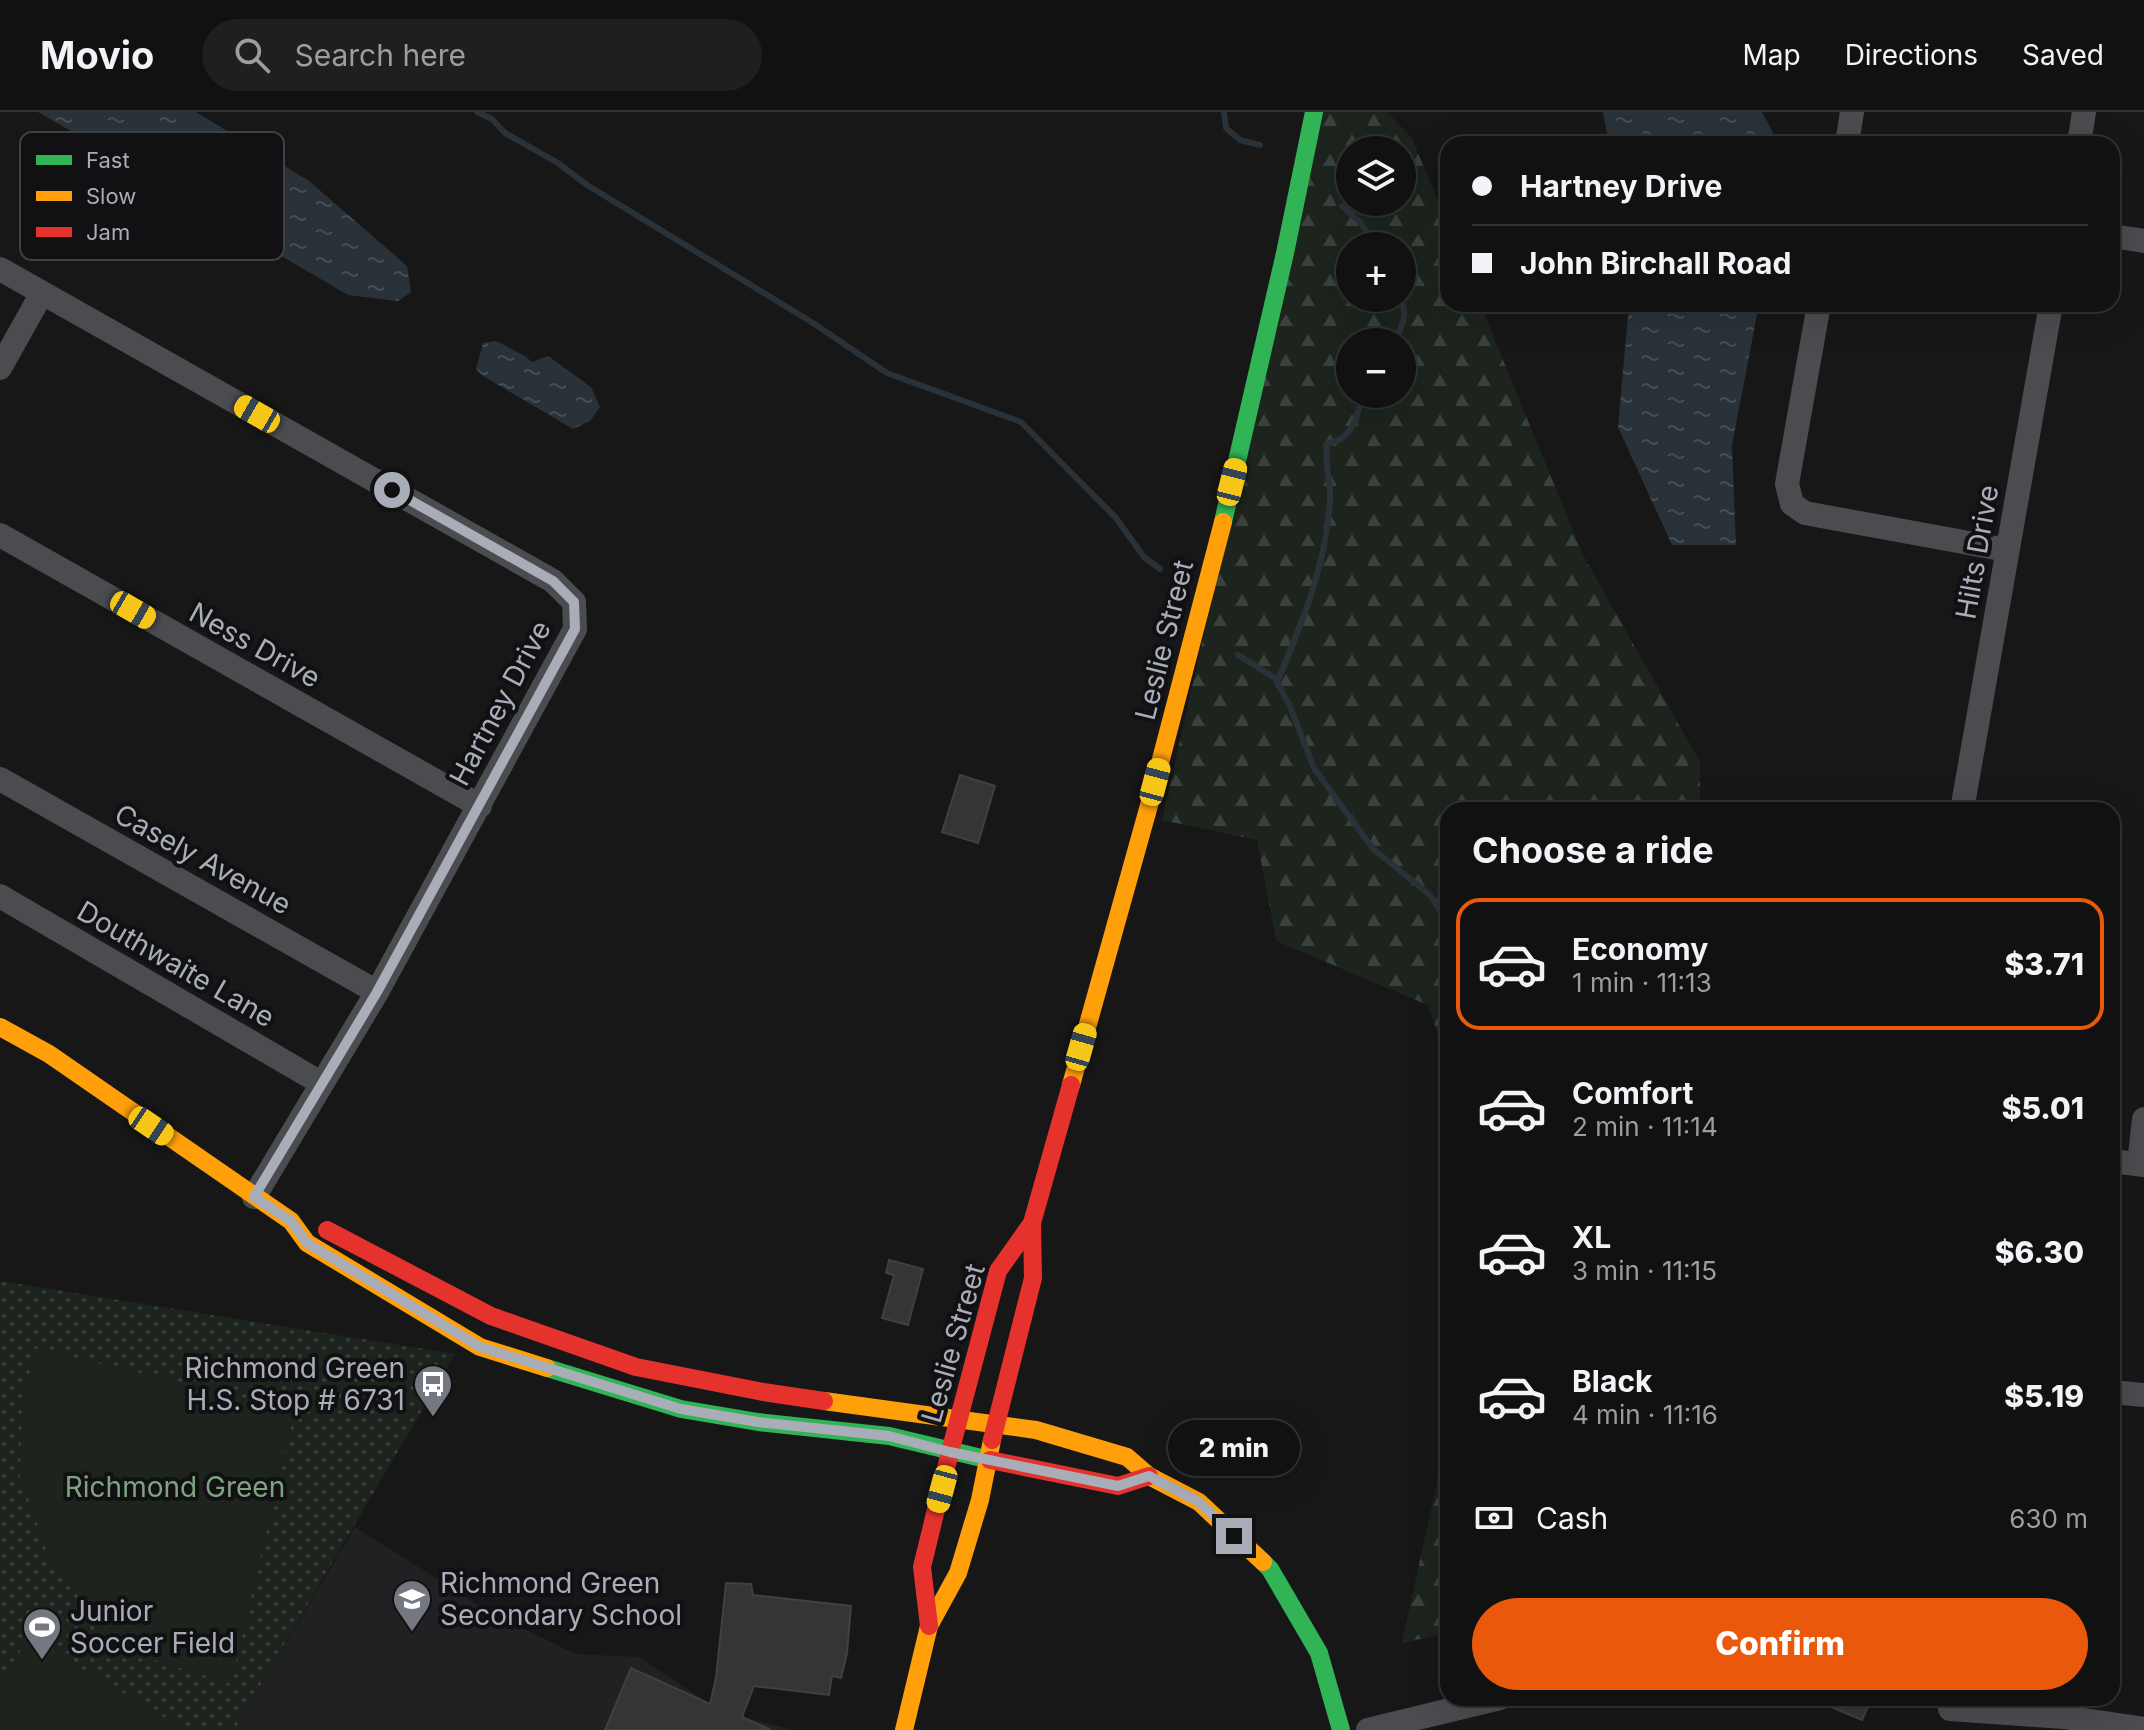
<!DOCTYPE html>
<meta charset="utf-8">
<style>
body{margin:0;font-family:Inter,sans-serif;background:#1e1f1f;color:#f1f3f6;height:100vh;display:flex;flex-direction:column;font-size:30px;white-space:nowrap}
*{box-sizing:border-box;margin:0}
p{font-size:26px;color:#9c9d9f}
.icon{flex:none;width:44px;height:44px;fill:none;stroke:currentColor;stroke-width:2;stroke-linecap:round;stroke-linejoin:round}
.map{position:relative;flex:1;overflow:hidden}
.side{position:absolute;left:1440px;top:690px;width:680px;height:904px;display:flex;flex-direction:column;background:#111;border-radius:24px;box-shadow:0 8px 32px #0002,0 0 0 2px #303131}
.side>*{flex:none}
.guide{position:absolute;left:1440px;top:24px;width:680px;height:176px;border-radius:24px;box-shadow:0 8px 32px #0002,0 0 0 2px #303131;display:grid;align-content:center;height:176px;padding:0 32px;background:#111}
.buttons{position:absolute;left:1336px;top:24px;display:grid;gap:16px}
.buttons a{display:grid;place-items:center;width:80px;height:80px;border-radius:50%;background:#111;box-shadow:0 8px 32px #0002,0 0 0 2px #303131;font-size:40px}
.end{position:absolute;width:36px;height:36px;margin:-18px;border:10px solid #a8adb8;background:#111;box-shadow:0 0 0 4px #111}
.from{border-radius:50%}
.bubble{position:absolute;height:56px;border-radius:28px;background:#111;box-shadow:0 8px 32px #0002,0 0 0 2px #303131;font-size:26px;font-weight:800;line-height:56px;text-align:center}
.car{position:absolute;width:24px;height:48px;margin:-24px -12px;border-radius:10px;box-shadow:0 0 6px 2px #0007;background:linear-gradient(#f5c518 24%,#345 0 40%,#f5c518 0 76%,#345 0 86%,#f5c518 0)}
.guide b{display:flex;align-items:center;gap:28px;height:76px;font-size:30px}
.guide b+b{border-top:2px solid #303131}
.guide i{width:20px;height:20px;background:#f1f3f6}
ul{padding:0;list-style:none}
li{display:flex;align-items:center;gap:24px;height:132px;margin:0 16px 12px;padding:0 16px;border:4px solid transparent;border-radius:24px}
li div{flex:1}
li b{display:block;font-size:30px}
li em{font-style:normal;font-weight:800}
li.current{border-color:#ea580c}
li>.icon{width:72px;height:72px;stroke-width:1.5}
h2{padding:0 32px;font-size:36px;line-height:96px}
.pay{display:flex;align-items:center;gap:20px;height:88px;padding:0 32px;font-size:30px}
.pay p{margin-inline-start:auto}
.button{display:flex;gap:16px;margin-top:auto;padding:16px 32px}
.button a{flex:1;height:92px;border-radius:48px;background:#ea580c;color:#fff;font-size:32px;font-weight:800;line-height:92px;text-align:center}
header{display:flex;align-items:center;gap:48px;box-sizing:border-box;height:112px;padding:0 40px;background:#111;border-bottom:2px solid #303131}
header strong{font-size:38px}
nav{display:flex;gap:44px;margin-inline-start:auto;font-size:28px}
.search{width:560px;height:72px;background:#1e1f1f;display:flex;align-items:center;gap:20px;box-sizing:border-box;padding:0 28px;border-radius:44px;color:#9c9d9f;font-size:30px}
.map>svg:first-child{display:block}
.built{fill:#212123}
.forest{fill:url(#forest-firs);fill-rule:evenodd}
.park{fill:url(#park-dots)}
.pitch{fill:#1d241e}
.water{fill:url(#water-ripples)}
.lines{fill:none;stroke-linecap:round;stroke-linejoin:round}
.stream{stroke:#2a3239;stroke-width:6}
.building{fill:#353536;stroke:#3f4043;stroke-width:2}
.street{stroke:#4b4c50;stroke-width:24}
.fast{stroke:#30b455;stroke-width:18}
.slow{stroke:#ff9f0a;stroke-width:18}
.jam{stroke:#e5322d;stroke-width:18}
.route{stroke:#a8adb8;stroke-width:10}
.labels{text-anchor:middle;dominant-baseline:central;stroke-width:8;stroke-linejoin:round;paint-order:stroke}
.street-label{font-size:28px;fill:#a8adb8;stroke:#111113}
.poi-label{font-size:28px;fill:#a8adb8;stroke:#111113;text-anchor:start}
.park-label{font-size:28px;fill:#7fa381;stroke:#111113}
.key{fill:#111113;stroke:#3e4045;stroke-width:2}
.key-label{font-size:22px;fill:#a8adb8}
</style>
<header>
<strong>Movio</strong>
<div class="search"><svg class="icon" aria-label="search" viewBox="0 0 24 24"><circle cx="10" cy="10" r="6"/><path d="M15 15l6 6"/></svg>Search here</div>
<nav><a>Map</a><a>Directions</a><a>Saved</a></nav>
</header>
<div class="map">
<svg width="2144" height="1618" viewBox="0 0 2144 1618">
<defs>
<pattern id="forest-firs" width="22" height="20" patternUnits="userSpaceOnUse" patternTransform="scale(2)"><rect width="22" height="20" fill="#1d241e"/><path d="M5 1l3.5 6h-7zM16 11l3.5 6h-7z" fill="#3b413d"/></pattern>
<pattern id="park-dots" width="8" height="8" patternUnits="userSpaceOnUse" patternTransform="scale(2)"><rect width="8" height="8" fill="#1d241e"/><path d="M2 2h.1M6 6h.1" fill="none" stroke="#3b413d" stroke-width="1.8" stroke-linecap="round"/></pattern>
<pattern id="water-ripples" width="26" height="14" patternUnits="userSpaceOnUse" patternTransform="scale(2)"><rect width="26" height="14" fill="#2a3239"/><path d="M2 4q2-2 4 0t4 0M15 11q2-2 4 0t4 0" fill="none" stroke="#464d54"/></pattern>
</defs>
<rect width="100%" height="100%" fill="#171717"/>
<path class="built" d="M355,1415L488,1499L575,1542L639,1545L710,1592L742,1605L794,1618H234Z"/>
<path class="forest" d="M1322,0H1387L1412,26L1448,114V192H1480L1583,443L1700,650V698H1448V952L1428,893L1276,829L1257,728L1162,708ZM1350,38H1402V90H1350ZM1350,134H1402V186H1350ZM1350,230H1402V282H1350Z
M1448,1320V1521L1402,1531Z"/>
<path class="park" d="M0,1169L455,1242L234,1618H0Z"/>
<path class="pitch" d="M36,1236L295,1298L231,1572L142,1544L103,1514L48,1443L20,1364L22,1291Z
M29,1525L186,1618H0V1574Z"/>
<path class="water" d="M38,0H196L309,69L407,154L411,180L398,189L348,183L278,142L237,100L221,93L192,89Z
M1603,0H1762L1779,32H1609Z
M1629,192H1759L1732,333L1736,433H1672L1618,315Z
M496,229L525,244L532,250L548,244L591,275L600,295L590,309L573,317L483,264L476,257L483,231Z"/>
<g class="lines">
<path class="stream" d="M477,0L492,7L505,21L558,51L587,73L813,211L887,261L1021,310L1116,406L1144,445L1160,457
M1224,0L1226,16L1240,28L1260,33
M1342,94L1361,111L1373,131L1379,134
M1377,230L1381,226H1397C1402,211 1410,199 1398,186
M1238,543L1278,568L1277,571L1289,592L1314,656L1373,737L1430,783L1448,811
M1278,568C1303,509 1326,453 1330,388C1331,369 1324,351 1327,332C1353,327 1357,306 1363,282"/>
</g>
<path class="building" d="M960,663L995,674L978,731L942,720Z
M889,1148L923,1157L908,1213L882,1206L894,1163L886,1161Z
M726,1471L751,1472L753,1483L851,1494L847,1541L841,1566L832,1564L829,1583L754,1574L742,1605L771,1618H605L631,1556L710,1592L716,1566Z
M1821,1586H1872L1862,1608L1819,1590Z"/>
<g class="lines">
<path class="street" d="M1847,32L1852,0
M2079,32L2084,0
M2112,124L2144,129
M0,157L553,469L574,490L575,517L377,880L254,1085
M1819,192L1787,372L1792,392L1805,401L1821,404L2007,438
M0,256L42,181
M0,423L480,694
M0,667L377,880
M1962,698L2051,192
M0,784L321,971
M2112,1049L2144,1053
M2139,1052L2144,1007
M2112,1280L2144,1283
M1950,1597L2064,1605L2144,1617
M1368,1618L1500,1586"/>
<path class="fast" d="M1223,410L1285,141L1314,0
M547,1256L681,1297L758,1310L889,1324L990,1348
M1263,1450L1270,1457L1319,1541L1341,1618"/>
<path class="slow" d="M0,915L49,942L291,1109L307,1131L480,1235L547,1256
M1071,973L1148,697L1223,410
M824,1289L1036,1318L1127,1345L1149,1364L1199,1390L1263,1450
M904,1618L929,1514L958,1461L980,1388L992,1328"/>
<path class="jam" d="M327,1118L491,1204L636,1255L763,1280L824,1289
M992,1328L1033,1166L1032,1111L1071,973
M990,1348L1118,1374L1149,1364
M929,1514L922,1455L950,1340L998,1159L1032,1111"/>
</g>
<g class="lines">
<path class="route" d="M392,378L553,469L574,490L575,517L377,880L254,1085L291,1109L307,1131L480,1235L681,1297L758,1310L889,1324L950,1340L1118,1374L1149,1364L1199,1390L1234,1424"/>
</g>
<defs>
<symbol id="bus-pin" viewBox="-11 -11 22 30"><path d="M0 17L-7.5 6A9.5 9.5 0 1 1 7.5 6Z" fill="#757880" stroke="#111113"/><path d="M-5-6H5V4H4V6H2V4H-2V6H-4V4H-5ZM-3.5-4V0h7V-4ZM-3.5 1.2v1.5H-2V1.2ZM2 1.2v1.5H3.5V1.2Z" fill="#fff"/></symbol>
<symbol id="school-pin" viewBox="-11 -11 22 30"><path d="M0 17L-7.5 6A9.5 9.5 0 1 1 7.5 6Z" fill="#757880" stroke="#111113"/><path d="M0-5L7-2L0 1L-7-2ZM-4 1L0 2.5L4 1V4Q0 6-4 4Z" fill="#fff"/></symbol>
<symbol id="stadium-pin" viewBox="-11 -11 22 30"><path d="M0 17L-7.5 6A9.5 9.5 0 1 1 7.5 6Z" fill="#757880" stroke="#111113"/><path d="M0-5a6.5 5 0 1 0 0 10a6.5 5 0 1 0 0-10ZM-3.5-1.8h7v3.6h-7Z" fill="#fff"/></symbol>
</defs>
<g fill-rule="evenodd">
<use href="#bus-pin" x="411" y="1250" width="44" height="60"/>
<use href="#school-pin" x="390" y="1465" width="44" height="60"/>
<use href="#stadium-pin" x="20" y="1493" width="44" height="60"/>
</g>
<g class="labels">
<g class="street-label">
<text transform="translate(1977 440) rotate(-80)">Hilts Drive</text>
<text transform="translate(1164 528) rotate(-76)">Leslie Street</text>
<text transform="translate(255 533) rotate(29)">Ness Drive</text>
<text transform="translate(500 591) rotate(-62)">Hartney Drive</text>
<text transform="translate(203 747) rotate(29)">Casely Avenue</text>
<text transform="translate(176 852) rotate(30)">Douthwaite Lane</text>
<text transform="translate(953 1231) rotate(-74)">Leslie Street</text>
</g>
<g class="poi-label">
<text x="405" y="1256" text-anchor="end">Richmond Green<tspan x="405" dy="32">H.S. Stop # 6731</tspan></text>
<text x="440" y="1471">Richmond Green<tspan x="440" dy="32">Secondary School</tspan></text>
<text x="70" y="1499">Junior<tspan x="70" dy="32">Soccer Field</tspan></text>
</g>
<g class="park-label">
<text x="175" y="1375">Richmond Green</text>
</g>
</g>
<rect x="20" y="20" width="264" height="128" rx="12" class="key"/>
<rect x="36" y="43" width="36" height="10" fill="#30b455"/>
<rect x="36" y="79" width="36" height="10" fill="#ff9f0a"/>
<rect x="36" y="115" width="36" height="10" fill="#e5322d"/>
<g class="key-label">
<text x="86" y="56">Fast</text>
<text x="86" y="92">Slow</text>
<text x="86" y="128">Jam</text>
</g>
</svg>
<div class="buttons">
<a><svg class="icon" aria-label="layers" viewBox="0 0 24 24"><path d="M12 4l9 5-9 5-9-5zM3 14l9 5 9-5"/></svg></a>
<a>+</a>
<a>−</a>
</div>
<i class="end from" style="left:392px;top:378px"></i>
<i class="end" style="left:1234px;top:1424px"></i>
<div class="bubble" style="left:1168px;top:1308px;width:132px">2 min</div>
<i class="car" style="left:257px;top:302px;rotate:300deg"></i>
<i class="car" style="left:1232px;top:370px;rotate:14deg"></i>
<i class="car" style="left:133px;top:498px;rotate:120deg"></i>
<i class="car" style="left:1155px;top:670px;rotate:15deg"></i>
<i class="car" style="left:1081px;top:935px;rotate:16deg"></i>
<i class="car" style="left:151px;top:1014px;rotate:124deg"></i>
<i class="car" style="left:942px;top:1377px;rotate:195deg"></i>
<div class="guide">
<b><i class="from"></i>Hartney Drive</b>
<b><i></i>John Birchall Road</b>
</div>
<section class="side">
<h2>Choose a ride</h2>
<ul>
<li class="current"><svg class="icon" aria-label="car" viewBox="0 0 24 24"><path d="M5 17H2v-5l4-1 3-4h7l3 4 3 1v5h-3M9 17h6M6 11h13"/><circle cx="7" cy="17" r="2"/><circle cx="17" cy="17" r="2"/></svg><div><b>Economy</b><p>1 min · 11:13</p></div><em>$3.71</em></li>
<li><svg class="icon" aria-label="car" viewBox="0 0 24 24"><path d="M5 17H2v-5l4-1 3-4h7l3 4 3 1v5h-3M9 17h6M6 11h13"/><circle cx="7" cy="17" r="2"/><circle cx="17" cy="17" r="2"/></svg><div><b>Comfort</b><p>2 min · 11:14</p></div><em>$5.01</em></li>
<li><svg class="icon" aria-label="car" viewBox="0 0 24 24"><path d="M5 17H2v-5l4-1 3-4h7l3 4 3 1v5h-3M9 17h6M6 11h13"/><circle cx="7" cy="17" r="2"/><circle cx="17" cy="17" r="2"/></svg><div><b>XL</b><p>3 min · 11:15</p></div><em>$6.30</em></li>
<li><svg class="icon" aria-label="car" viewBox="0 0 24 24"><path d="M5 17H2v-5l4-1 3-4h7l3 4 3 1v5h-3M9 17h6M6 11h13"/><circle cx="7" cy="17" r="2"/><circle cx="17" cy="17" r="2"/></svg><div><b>Black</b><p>4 min · 11:16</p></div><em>$5.19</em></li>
</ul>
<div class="pay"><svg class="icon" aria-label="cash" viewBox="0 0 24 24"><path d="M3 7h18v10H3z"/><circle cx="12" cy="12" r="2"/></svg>Cash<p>630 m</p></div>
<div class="button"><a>Confirm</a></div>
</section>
</div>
